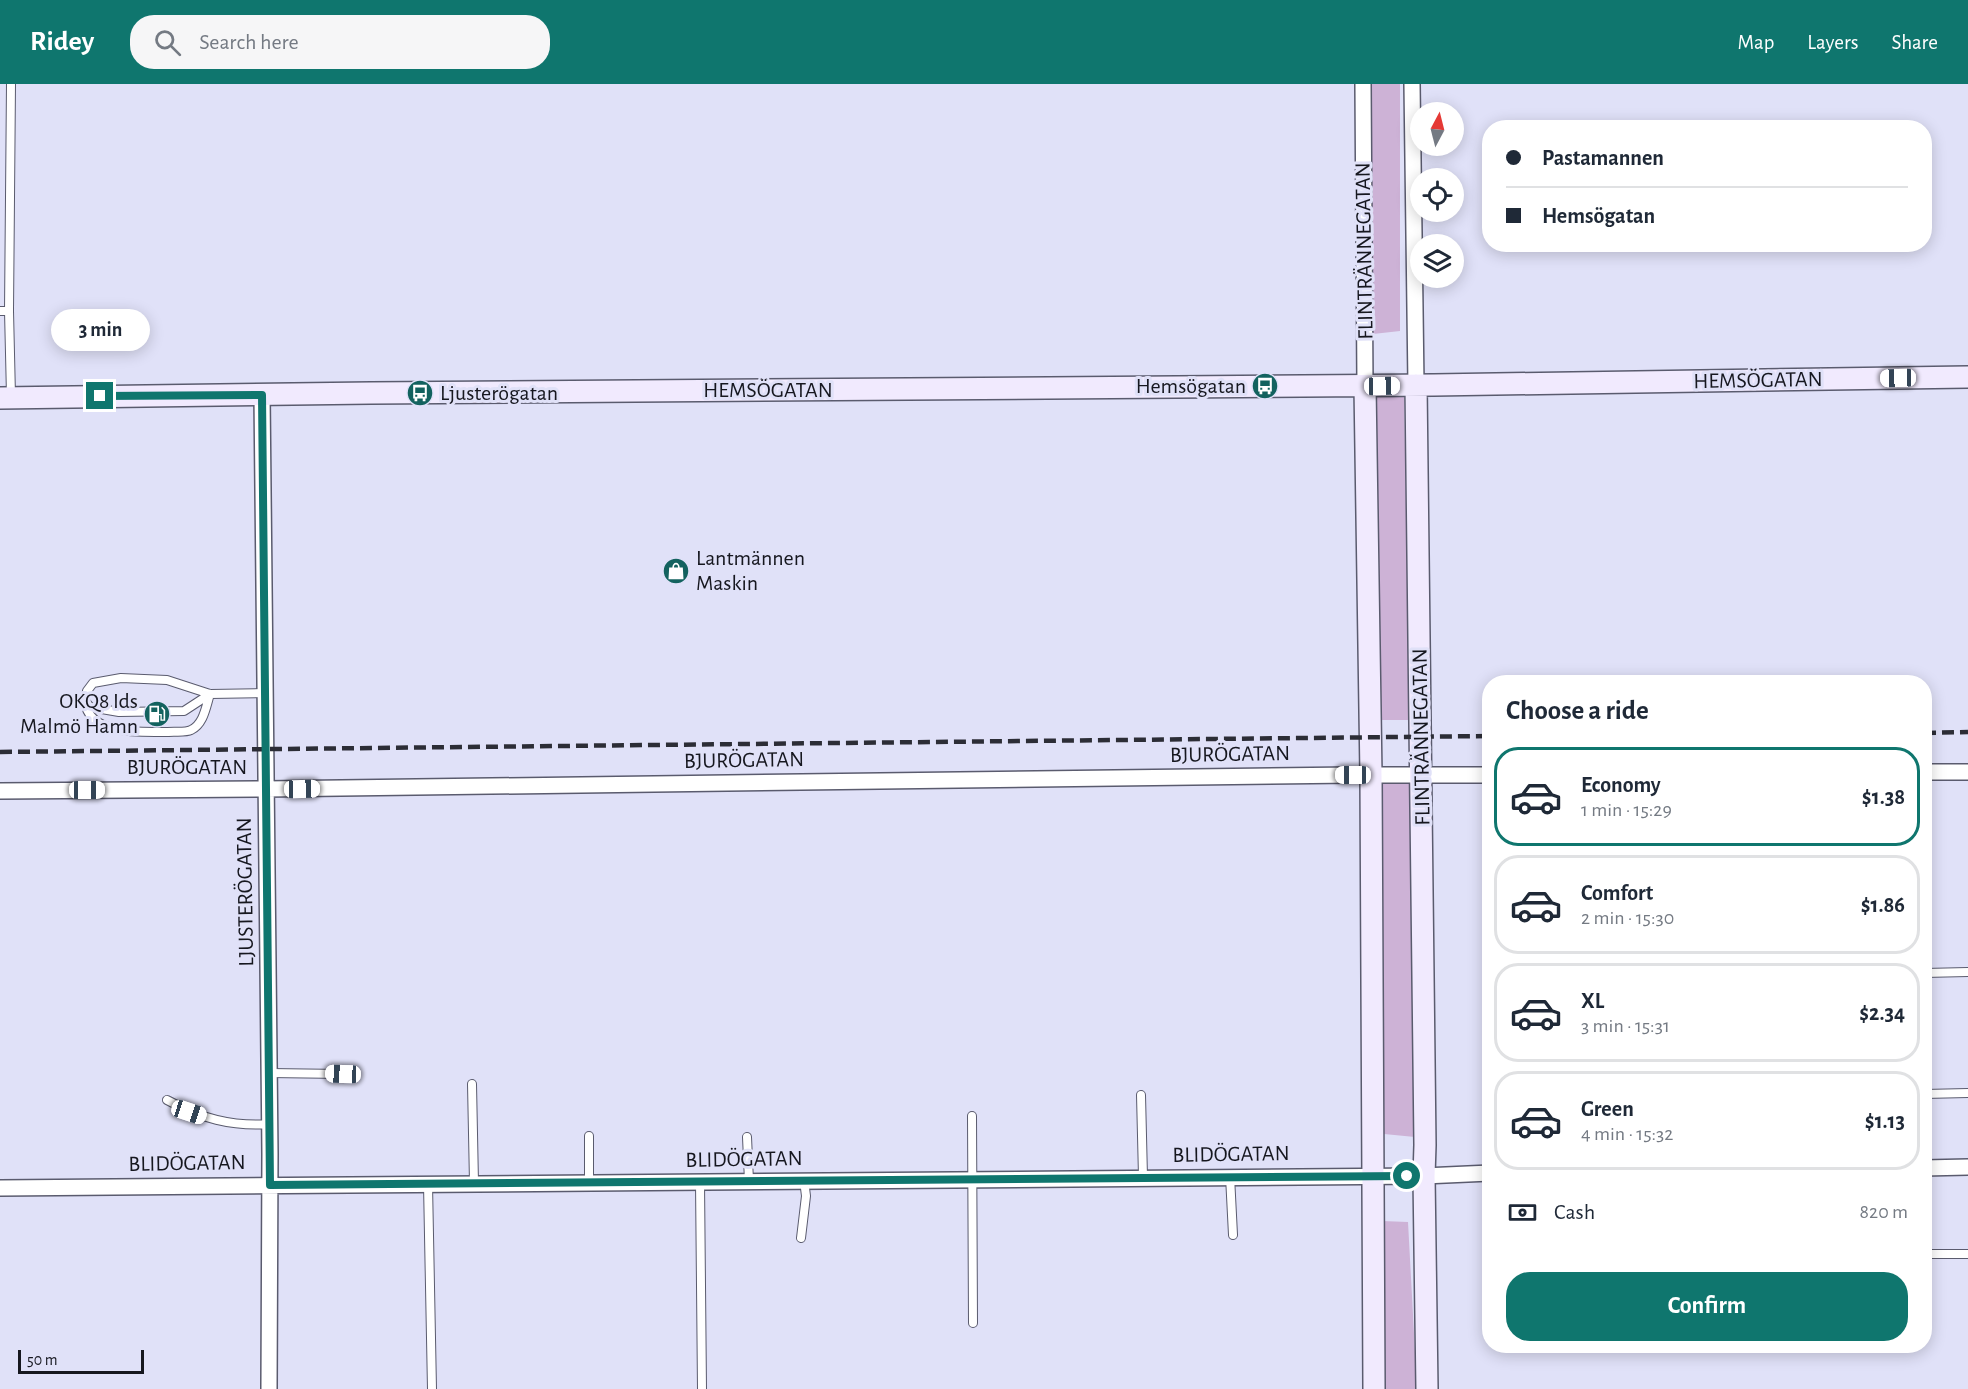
<!DOCTYPE html>
<meta charset="utf-8">
<style>
body{margin:0;font-family:"Alegreya Sans",sans-serif;background:#f6f6f7;color:#1f2937;height:100vh;display:flex;flex-direction:column;font-size:22px;white-space:nowrap}
*{box-sizing:border-box;margin:0}
p{font-size:20px;color:#747a83}
.icon{flex:none;width:33px;height:33px;fill:none;stroke:currentColor;stroke-width:2;stroke-linecap:round;stroke-linejoin:round}
.map{position:relative;flex:1;overflow:hidden}
.drawer{position:absolute;left:1482px;top:591px;width:450px;height:678px;display:flex;flex-direction:column;background:#fff;border-radius:24px;box-shadow:0 3px 15px #0003}
.drawer>*{flex:none}
.guide{position:absolute;left:1482px;top:36px;width:450px;height:132px;border-radius:24px;box-shadow:0 3px 15px #0003;display:grid;align-content:center;height:132px;padding:0 24px;background:#fff}
.needle{width:39px;rotate:7deg}
.tools{position:absolute;left:1410px;top:18px;display:grid;gap:12px}
.tools a{display:grid;place-items:center;width:54px;height:54px;border-radius:50%;background:#fff;box-shadow:0 3px 15px #0003;font-size:30px}
.scale{position:absolute;left:18px;bottom:15px;width:126px;box-sizing:border-box;padding-left:6px;border:3px solid #16171f;border-top:0;font-size:16px;line-height:21px;white-space:nowrap;color:#16171f;-webkit-text-stroke:4px #e0e1f8;paint-order:stroke}
.end{position:absolute;width:27px;height:27px;margin:-14px;border:8px solid #0f766e;background:#fff;box-shadow:0 0 0 3px #fff}
.from{border-radius:50%}
.bubble{position:absolute;height:42px;border-radius:21px;background:#fff;box-shadow:0 3px 15px #0003;font-size:20px;font-weight:600;line-height:42px;text-align:center}
.car{position:absolute;width:18px;height:36px;margin:-18px -9px;border-radius:8px;box-shadow:0 0 4px 2px #0007;background:linear-gradient(#fff 24%,#345 0 40%,#fff 0 76%,#345 0 86%,#fff 0)}
.guide b{display:flex;align-items:center;gap:21px;height:57px;font-size:22px}
.guide b+b{border-top:2px solid #e0e1e3}
.guide i{width:15px;height:15px;background:#1f2937}
ul{padding:0;list-style:none}
li{display:flex;align-items:center;gap:18px;height:99px;margin:0 12px 9px;padding:0 12px;border:3px solid #e0e1e3;border-radius:24px}
li div{flex:1}
li b{display:block;font-size:22px}
li em{font-style:normal;font-weight:600}
li.selected{border-color:#0f766e}
li>.icon{width:54px;height:54px;stroke-width:1.5}
h2{padding:0 24px;font-size:27px;line-height:72px}
.pay{display:flex;align-items:center;gap:15px;height:66px;padding:0 24px;font-size:22px}
.pay p{margin-inline-start:auto}
.action{display:flex;gap:12px;margin-top:auto;padding:12px 24px}
.action a{flex:1;height:69px;border-radius:24px;background:#0f766e;color:#fff;font-size:24px;font-weight:600;line-height:69px;text-align:center}
header{display:flex;align-items:center;gap:36px;box-sizing:border-box;height:84px;padding:0 30px;background:#0f766e;color:#fff}
header strong{font-size:28px}
nav{display:flex;gap:33px;margin-inline-start:auto;font-size:21px}
.search{width:420px;height:54px;background:#f6f6f7;display:flex;align-items:center;gap:15px;box-sizing:border-box;padding:0 21px;border-radius:24px;color:#747a83;font-size:22px}
.map>svg:first-child{display:block}
.green{fill:#cdb2d6}
.lines{fill:none;stroke-linecap:round;stroke-linejoin:round}
.lane-casing{stroke:#5a5b6e;stroke-width:10}
.street-casing{stroke:#5a5b6e;stroke-width:18}
.secondary-casing{stroke:#5a5b6e;stroke-width:24}
.lane{stroke:#fff;stroke-width:8}
.street{stroke:#fff;stroke-width:15}
.secondary{stroke:#f1eafe;stroke-width:21}
.rail{stroke:#2c2d36;stroke-width:4.5;stroke-dasharray:12 6;stroke-linecap:butt}
.route{stroke:#0f766e;stroke-width:8}
.labels{text-anchor:middle;dominant-baseline:central;stroke-width:6;stroke-linejoin:round;paint-order:stroke}
.street-label{font-size:22px;fill:#16171f;stroke:#e0e1f8}
.poi-label{font-size:22px;fill:#16171f;stroke:#e0e1f8;text-anchor:end}
</style>
<header>
<strong>Ridey</strong>
<div class="search"><svg class="icon" aria-label="search" viewBox="0 0 24 24"><circle cx="10" cy="10" r="6"/><path d="M15 15l6 6"/></svg>Search here</div>
<nav><a>Map</a><a>Layers</a><a>Share</a></nav>
</header>
<div class="map">
<svg width="1968" height="1305" viewBox="0 0 1968 1305">
<rect width="100%" height="100%" fill="#e0e1f8"/>
<path class="green" d="M1371,0H1400V247L1373,250Z
M1375,311H1404L1410,636H1379Z
M1378,699H1411L1415,1053L1384,1050Z
M1382,1137L1408,1138L1417,1305H1383Z"/>
<g class="lines">
<defs>
<path id="lane" d="M0,227H9
M11,312L9,227L11,0
M210,610L184,627L119,628L90,623L85,617L87,607L93,599L121,594L167,596L210,610L266,609
M85,617C88,652 143,648 168,648C174,647 185,649 191,646C204,640 206,622 210,610
M1924,889L1968,888
M269,989L343,990
M472,1000L474,1099
M1924,1010L1968,1009
M1141,1011L1143,1093
M167,1016C200,1034 232,1043 270,1040
M972,1032L973,1239
M589,1052V1098
M747,1053L749,1097
M1230,1092L1233,1151
M700,1098L702,1305
M428,1100L432,1305
M801,1154L806,1112L804,1096
M1924,1170H1968"/>
<path id="street" d="M1363,0L1365,302
M1412,0L1416,301
M262,311L270,1070L269,1305
M1924,688H1968
M0,707L266,705L1353,691H1490
M1924,1084L1968,1083
M0,1104L1424,1092L1490,1089"/>
<path id="secondary" d="M1416,301L1425,1061L1424,1092L1427,1305
M1365,302L1371,691L1374,1305
M0,314L371,309L1434,301L1968,293"/>
</defs>
<use href="#lane" class="lane-casing"/>
<use href="#street" class="street-casing"/>
<use href="#secondary" class="secondary-casing"/>
<use href="#lane" class="lane"/>
<use href="#street" class="street"/>
<use href="#secondary" class="secondary"/>
<path class="rail" d="M1924,649L1968,648
M0,668L1490,652"/>
</g>
<g class="lines">
<path class="route" d="M100,312L262,311L270,1101L1407,1092"/>
</g>
<defs>
<symbol id="bus-disc" viewBox="-11 -11 22 22"><circle r="9.5" fill="#13625f" stroke="#e0e1f8"/><path d="M-5-6H5V4H4V6H2V4H-2V6H-4V4H-5ZM-3.5-4V0h7V-4ZM-3.5 1.2v1.5H-2V1.2ZM2 1.2v1.5H3.5V1.2Z" fill="#fff"/></symbol>
<symbol id="shop-disc" viewBox="-11 -11 22 22"><circle r="9.5" fill="#13625f" stroke="#e0e1f8"/><path d="M-5-2.5h2.3a2.7 3.5 0 0 1 5.4 0H5L5.5 6h-11ZM-1.5-2.5h3a1.5 2.3 0 0 0-3 0Z" fill="#fff"/></symbol>
<symbol id="fuel-disc" viewBox="-11 -11 22 22"><circle r="9.5" fill="#13625f" stroke="#e0e1f8"/><path d="M-5.5-6h7V0h2V4h1.3V-2.5L3-4.5l.8-.8L6-3V5H2.5V1h-1V6h-7ZM-4.2-4.7v3.2H.2V-4.7Z" fill="#fff"/></symbol>
</defs>
<g fill-rule="evenodd">
<use href="#bus-disc" x="1250" y="287" width="30" height="30"/>
<use href="#bus-disc" x="405" y="294" width="30" height="30"/>
<use href="#shop-disc" x="661" y="472" width="30" height="30"/>
<use href="#fuel-disc" x="142" y="615" width="30" height="30"/>
</g>
<g class="labels">
<g class="street-label">
<text transform="translate(1364 167) rotate(-91)">FLINTRÄNNEGATAN</text>
<text transform="translate(1758 296) rotate(-1)">HEMSÖGATAN</text>
<text x="768" y="306">HEMSÖGATAN</text>
<text transform="translate(1421 653) rotate(-91)">FLINTRÄNNEGATAN</text>
<text transform="translate(1230 670) rotate(-1)">BJURÖGATAN</text>
<text transform="translate(744 676) rotate(-1)">BJURÖGATAN</text>
<text x="187" y="683">BJURÖGATAN</text>
<text transform="translate(245 808) rotate(-91)">LJUSTERÖGATAN</text>
<text transform="translate(1231 1070) rotate(-1)">BLIDÖGATAN</text>
<text transform="translate(744 1075) rotate(-1)">BLIDÖGATAN</text>
<text transform="translate(187 1079) rotate(-1)">BLIDÖGATAN</text>
</g>
<g class="poi-label">
<text x="1246" y="302">Hemsögatan</text>
<text x="440" y="309" text-anchor="start">Ljusterögatan</text>
<text x="696" y="474" text-anchor="start">Lantmännen<tspan x="696" dy="25">Maskin</tspan></text>
<text x="138" y="617">OKQ8 Ids<tspan x="138" dy="25">Malmö Hamn</tspan></text>
</g>
</g>
</svg>
<div class="tools">
<a><svg class="needle" viewBox="-14 -14 28 28"><path d="M0-13l5 13h-10z" fill="#e53935"/><path d="M0 13l5-13h-10z" fill="#747a83"/></svg></a>
<a><svg class="icon" aria-label="locate" viewBox="0 0 24 24"><circle cx="12" cy="12" r="6"/><path d="M12 2v4M12 18v4M2 12h4M18 12h4"/></svg></a>
<a><svg class="icon" aria-label="layers" viewBox="0 0 24 24"><path d="M12 4l9 5-9 5-9-5zM3 14l9 5 9-5"/></svg></a>
</div>
<div class="scale">50 m</div>
<i class="end from" style="left:1407px;top:1092px"></i>
<i class="end" style="left:100px;top:312px"></i>
<div class="bubble" style="left:51px;top:225px;width:99px">3 min</div>
<i class="car" style="left:1898px;top:294px;rotate:269deg"></i>
<i class="car" style="left:1382px;top:302px;rotate:89deg"></i>
<i class="car" style="left:1353px;top:691px;rotate:270deg"></i>
<i class="car" style="left:302px;top:705px;rotate:89deg"></i>
<i class="car" style="left:87px;top:706px;rotate:90deg"></i>
<i class="car" style="left:343px;top:990px;rotate:272deg"></i>
<i class="car" style="left:189px;top:1028px;rotate:108deg"></i>
<div class="guide">
<b><i class="from"></i>Pastamannen</b>
<b><i></i>Hemsögatan</b>
</div>
<section class="drawer">
<h2>Choose a ride</h2>
<ul>
<li class="selected"><svg class="icon" aria-label="car" viewBox="0 0 24 24"><path d="M5 17H2v-5l4-1 3-4h7l3 4 3 1v5h-3M9 17h6M6 11h13"/><circle cx="7" cy="17" r="2"/><circle cx="17" cy="17" r="2"/></svg><div><b>Economy</b><p>1 min · 15:29</p></div><em>$1.38</em></li>
<li><svg class="icon" aria-label="car" viewBox="0 0 24 24"><path d="M5 17H2v-5l4-1 3-4h7l3 4 3 1v5h-3M9 17h6M6 11h13"/><circle cx="7" cy="17" r="2"/><circle cx="17" cy="17" r="2"/></svg><div><b>Comfort</b><p>2 min · 15:30</p></div><em>$1.86</em></li>
<li><svg class="icon" aria-label="car" viewBox="0 0 24 24"><path d="M5 17H2v-5l4-1 3-4h7l3 4 3 1v5h-3M9 17h6M6 11h13"/><circle cx="7" cy="17" r="2"/><circle cx="17" cy="17" r="2"/></svg><div><b>XL</b><p>3 min · 15:31</p></div><em>$2.34</em></li>
<li><svg class="icon" aria-label="car" viewBox="0 0 24 24"><path d="M5 17H2v-5l4-1 3-4h7l3 4 3 1v5h-3M9 17h6M6 11h13"/><circle cx="7" cy="17" r="2"/><circle cx="17" cy="17" r="2"/></svg><div><b>Green</b><p>4 min · 15:32</p></div><em>$1.13</em></li>
</ul>
<div class="pay"><svg class="icon" aria-label="cash" viewBox="0 0 24 24"><path d="M3 7h18v10H3z"/><circle cx="12" cy="12" r="2"/></svg>Cash<p>820 m</p></div>
<div class="action"><a>Confirm</a></div>
</section>
</div>
